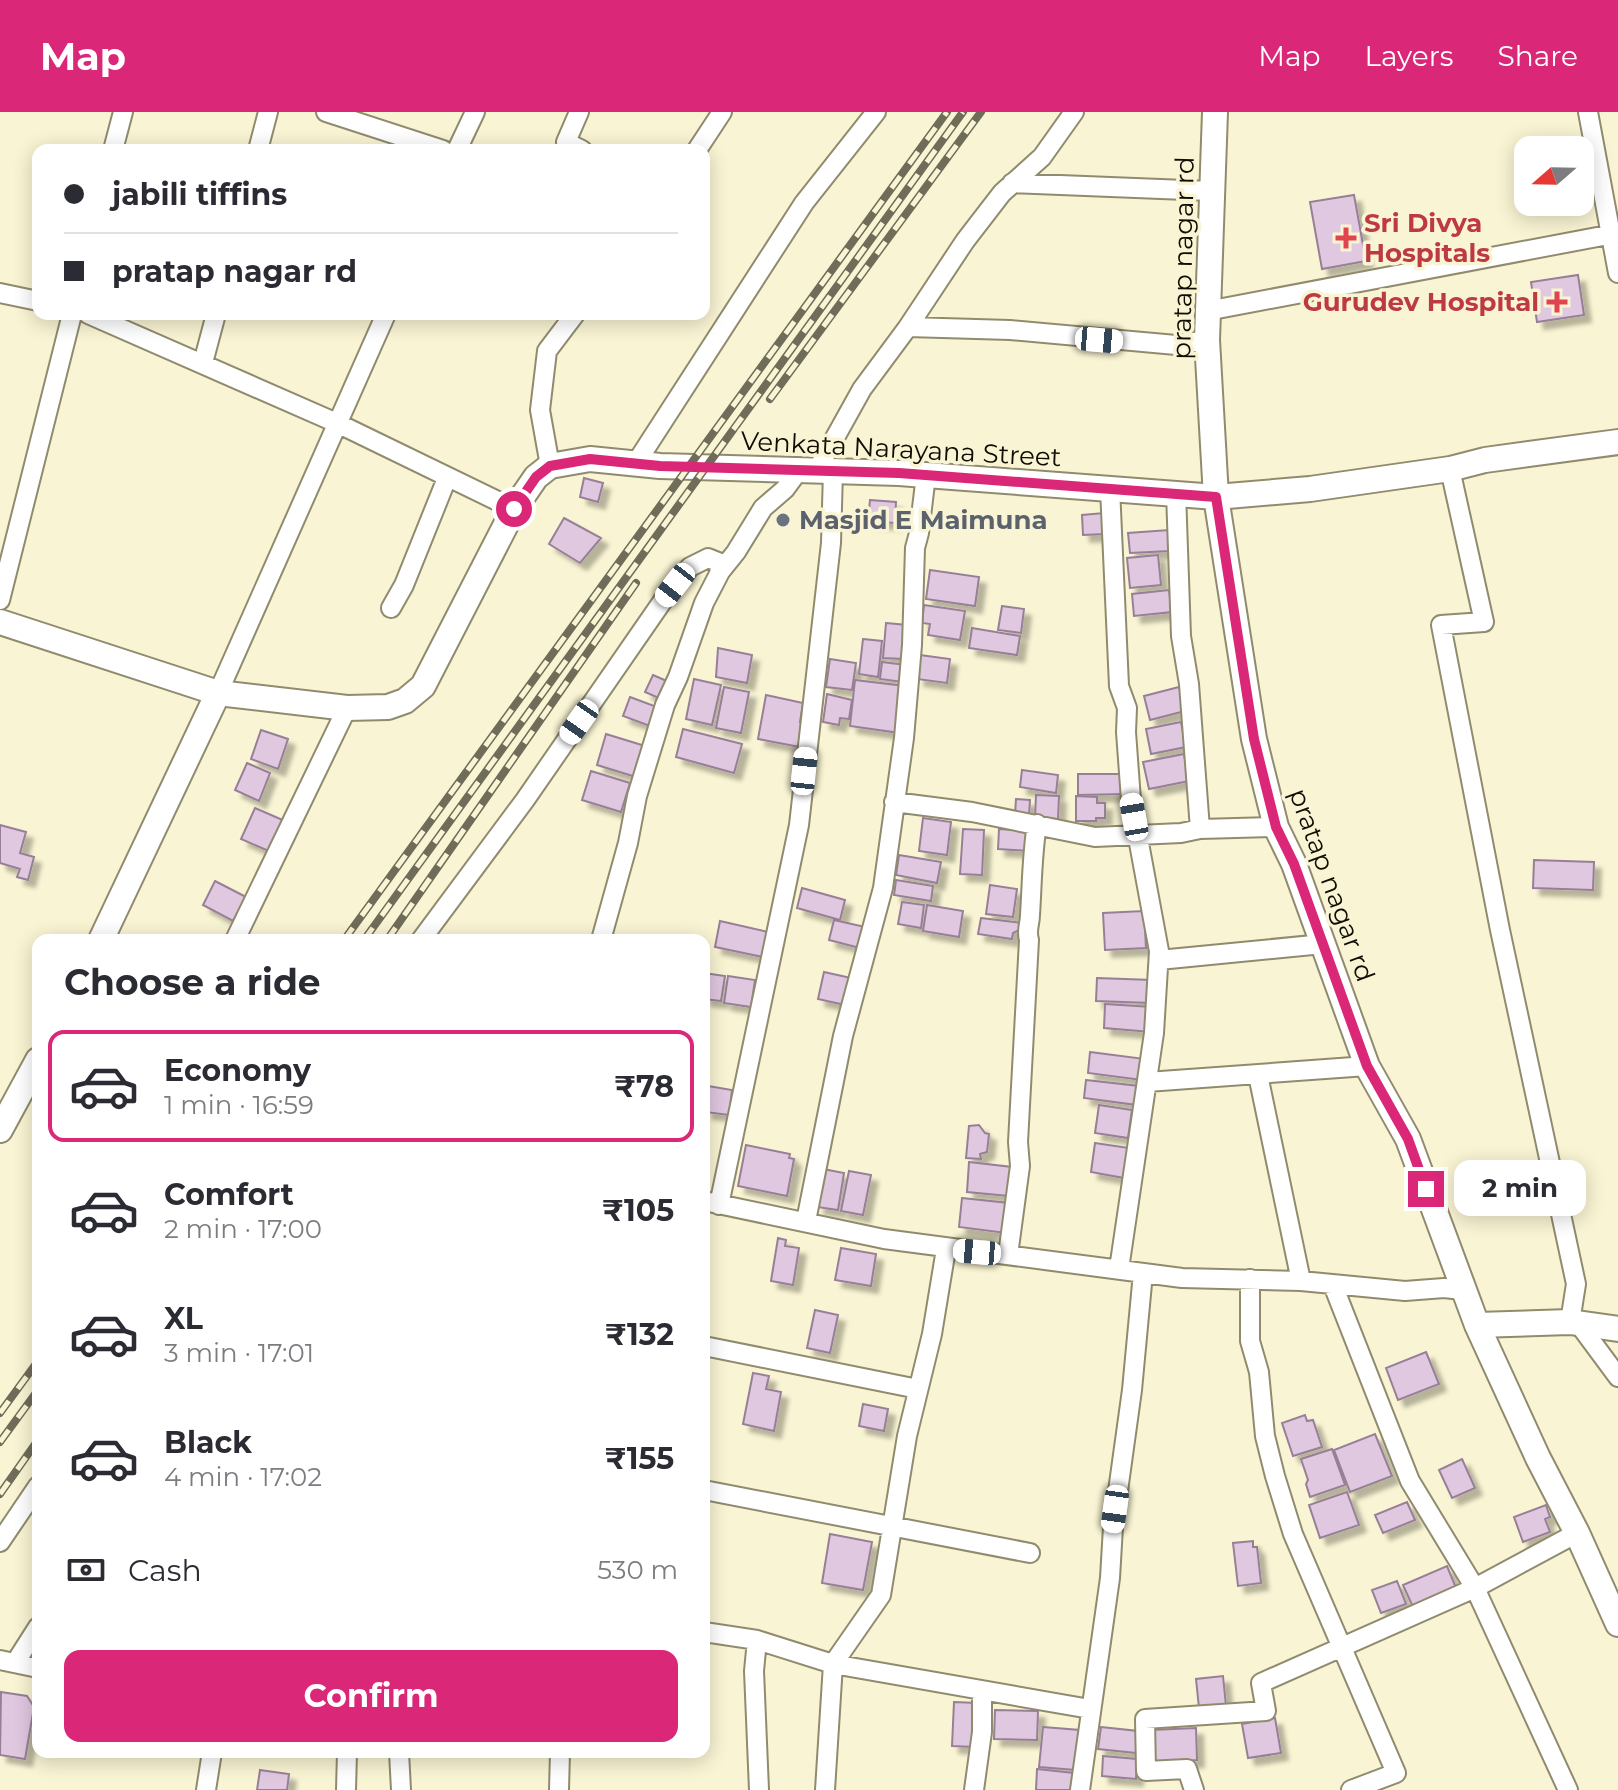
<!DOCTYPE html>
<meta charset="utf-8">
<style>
body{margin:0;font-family:Montserrat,sans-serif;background:#f2f2f3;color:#2b2b33;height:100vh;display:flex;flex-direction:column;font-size:30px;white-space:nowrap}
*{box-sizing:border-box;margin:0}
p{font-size:26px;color:#7c7c81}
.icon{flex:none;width:44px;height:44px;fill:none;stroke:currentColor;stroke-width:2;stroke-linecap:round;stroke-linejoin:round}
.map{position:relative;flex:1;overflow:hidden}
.details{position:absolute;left:32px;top:822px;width:678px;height:824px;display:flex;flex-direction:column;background:#fff;border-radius:16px;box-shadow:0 4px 20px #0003}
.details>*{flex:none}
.banner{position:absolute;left:32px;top:32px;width:678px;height:176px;border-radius:16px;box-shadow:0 4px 20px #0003;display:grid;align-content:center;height:176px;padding:0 32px;background:#fff}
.needle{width:52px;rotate:250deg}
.tools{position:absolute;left:1514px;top:24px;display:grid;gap:16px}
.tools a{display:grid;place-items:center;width:80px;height:80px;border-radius:16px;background:#fff;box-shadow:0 4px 20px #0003;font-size:40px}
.end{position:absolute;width:36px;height:36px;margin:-18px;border:10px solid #db2777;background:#fff;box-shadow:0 0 0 4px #fff}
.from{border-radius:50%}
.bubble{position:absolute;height:56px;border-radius:16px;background:#fff;box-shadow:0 4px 20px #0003;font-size:26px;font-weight:700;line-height:56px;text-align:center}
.car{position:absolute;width:24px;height:48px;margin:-24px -12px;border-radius:10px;box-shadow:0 0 6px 2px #0007;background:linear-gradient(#fff 24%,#345 0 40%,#fff 0 76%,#345 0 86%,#fff 0)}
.banner b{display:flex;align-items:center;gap:28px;height:76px;font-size:30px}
.banner b+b{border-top:2px solid #e1e1e2}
.banner i{width:20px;height:20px;background:#2b2b33}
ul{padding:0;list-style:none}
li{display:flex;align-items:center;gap:24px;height:112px;margin:0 16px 12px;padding:0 16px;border:4px solid transparent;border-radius:16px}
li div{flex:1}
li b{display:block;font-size:30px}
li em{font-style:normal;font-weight:700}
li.selected{border-color:#db2777}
li>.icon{width:72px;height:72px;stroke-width:1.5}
h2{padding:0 32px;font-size:36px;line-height:96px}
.pay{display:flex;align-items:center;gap:20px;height:88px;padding:0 32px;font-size:30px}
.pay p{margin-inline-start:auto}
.primary-button{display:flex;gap:16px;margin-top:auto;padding:16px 32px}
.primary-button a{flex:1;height:92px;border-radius:16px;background:#db2777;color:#fff;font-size:32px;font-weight:700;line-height:92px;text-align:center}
header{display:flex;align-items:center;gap:48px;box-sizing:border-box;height:112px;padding:0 40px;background:#db2777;color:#fff}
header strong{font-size:38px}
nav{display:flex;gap:44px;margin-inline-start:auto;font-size:28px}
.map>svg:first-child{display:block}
.building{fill:#e0c8e0;stroke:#978097;stroke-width:2;filter:url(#shadow)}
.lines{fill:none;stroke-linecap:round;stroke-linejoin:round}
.street-casing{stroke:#908b6e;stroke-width:22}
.secondary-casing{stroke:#908b6e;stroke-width:28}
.street{stroke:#fff;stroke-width:18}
.secondary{stroke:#fff;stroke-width:24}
.rail-casing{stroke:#6f6c59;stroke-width:8}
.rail{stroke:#f9f4d3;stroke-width:5;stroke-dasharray:15;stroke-linecap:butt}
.route{stroke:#db2777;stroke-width:10}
.health-dot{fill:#e0444e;stroke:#f9f4d3;stroke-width:3}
.worship-dot{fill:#6b7280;stroke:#f9f4d3;stroke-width:3}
.labels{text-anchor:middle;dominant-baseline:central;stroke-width:7;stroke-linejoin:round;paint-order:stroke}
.health-label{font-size:26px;font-weight:bold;fill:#be3a42;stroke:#f9f4d3;text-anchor:start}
.street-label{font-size:26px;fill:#0e0c03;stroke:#f9f4d3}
.worship-label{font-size:26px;font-weight:bold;fill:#5b616d;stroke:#f9f4d3;text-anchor:start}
</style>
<header>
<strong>Map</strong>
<nav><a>Map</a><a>Layers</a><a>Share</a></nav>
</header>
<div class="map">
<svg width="1618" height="1678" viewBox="0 0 1618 1678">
<defs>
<filter id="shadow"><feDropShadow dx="7" dy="7" stdDeviation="2" flood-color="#0004"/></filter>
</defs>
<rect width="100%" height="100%" fill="#f9f4d3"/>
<path class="building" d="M1354,83L1366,149L1322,157L1310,90Z
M1578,163L1584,203L1537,210L1531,170Z
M584,366L603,371L598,390L580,385Z
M870,388L896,390L895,411L868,409Z
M1104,401L1105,422L1083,423L1082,403Z
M564,406L601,426L580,451L549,432Z
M1169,418L1170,439L1130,441L1128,421Z
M1158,443L1161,473L1130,476L1127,446Z
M930,458L979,465L975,494L926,487Z
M1169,478L1172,500L1134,504L1132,482Z
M924,493L965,499L960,528L928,523L930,512L922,511Z
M1002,494L1024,497L1021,521L998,518Z
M886,511L907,513L904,547L883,546Z
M972,516L1020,524L1017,543L969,536Z
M863,527L882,529L878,565L859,562Z
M718,536L752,543L747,571L716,565Z
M920,543L950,547L947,571L917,567Z
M830,547L856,551L852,578L826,575Z
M882,550L906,553L903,570L880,567Z
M653,563L669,570L661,587L645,580Z
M694,567L721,573L712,613L686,607Z
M855,568L905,574L900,621L850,614Z
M724,575L749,580L741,621L716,616Z
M1179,575L1185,599L1150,608L1144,584Z
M827,582L852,588L849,607L840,606L839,613L823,610Z
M766,583L803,591L800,610L805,611L800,635L758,627Z
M630,585L657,595L650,614L623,604Z
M1181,610L1186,635L1151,642L1146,617Z
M683,617L742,632L734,661L676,645Z
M261,618L288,627L278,657L251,647Z
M606,622L645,634L636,665L597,653Z
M1184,642L1189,669L1149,677L1143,650Z
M247,651L270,661L259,689L235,678Z
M1022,658L1058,663L1056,681L1020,675Z
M591,659L630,671L621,700L582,688Z
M1078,662H1125V682L1078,683Z
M1036,683L1059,684L1058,707L1035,706Z
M1076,684L1097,685V691H1105V706H1096V709H1076Z
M1016,687L1030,688L1029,703L1015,702Z
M255,696L285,709L271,740L241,727Z
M923,706L951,710L947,743L919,739Z
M0,713L26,720L20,741L34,745L28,768L17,765L20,757L0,751Z
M963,717L984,718L982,763L960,762Z
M999,717L1031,719L1030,739L998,737Z
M899,743L941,750L937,771L896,763Z
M1534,748L1594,750L1593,778L1533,776Z
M896,768L933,774L931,789L894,783Z
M215,769L246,785L233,809L203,793Z
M990,773L1017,777L1013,805L986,802Z
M802,776L845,788L840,808L797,796Z
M902,790L924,793L921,816L898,812Z
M927,793L963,799L959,825L923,819Z
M1144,799L1146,836L1105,838L1103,801Z
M981,806L1022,811L1021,817L1013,821L1012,827L978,822Z
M834,808L865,815L860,836L829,828Z
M720,809L768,820L763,845L715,835Z
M824,860L851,866L845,893L818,887Z
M704,861L725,864L721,889L704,887Z
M728,864L755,868L751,895L724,891Z
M1097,866L1152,868L1151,891L1096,889Z
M1105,892L1152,895L1151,920L1104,916Z
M1090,940L1145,947L1142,968L1088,961Z
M1086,968L1139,974L1137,993L1084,986Z
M708,974L732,978L729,1003L705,1000Z
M1099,993L1132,998L1128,1026L1095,1021Z
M979,1013L985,1021L989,1022L987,1040L980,1042L981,1047L966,1046L969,1014Z
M1095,1031L1129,1036L1124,1066L1091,1060Z
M746,1033L790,1042L789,1046L794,1047L787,1084L738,1074Z
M969,1050L1012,1055L1009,1084L967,1080Z
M823,1057L844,1061L838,1098L817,1095Z
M849,1059L871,1063L863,1103L841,1099Z
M962,1086L1009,1091L1006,1121L959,1115Z
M778,1126L786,1128L785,1134L799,1136L793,1173L771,1169Z
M841,1136L876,1142L871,1174L835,1168Z
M815,1198L838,1203L830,1241L807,1236Z
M1426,1240L1439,1272L1398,1288L1386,1256Z
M753,1261L769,1264L766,1277L781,1280L774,1319L743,1312Z
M863,1292L888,1297L884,1319L859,1314Z
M1305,1303L1307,1309L1313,1308L1322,1335L1293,1344L1282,1311Z
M1375,1322L1392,1364L1350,1380L1334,1338Z
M1332,1337L1345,1373L1310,1385L1306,1372L1308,1368L1301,1347Z
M1462,1347L1475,1376L1452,1386L1439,1358Z
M1347,1380L1359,1413L1320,1426L1309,1393Z
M1407,1390L1415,1408L1383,1421L1375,1403Z
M1546,1393L1550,1405L1545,1407L1550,1420L1523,1430L1514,1405Z
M830,1422L872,1430L863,1478L822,1471Z
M1253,1429V1435H1257L1261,1471L1238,1474L1233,1431Z
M1447,1454L1456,1476L1413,1495L1403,1473Z
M1397,1469L1406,1492L1381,1501L1372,1478Z
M1223,1564L1226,1594L1199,1596L1196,1567Z
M1,1580L27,1584L34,1595L25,1647L0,1643Z
M954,1590L977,1591L975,1635L952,1634Z
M995,1598L1038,1599L1037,1628L994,1627Z
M1275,1606L1281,1641L1248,1646L1242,1612Z
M1043,1615L1080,1618L1076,1658L1039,1655Z
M1101,1615L1138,1619L1136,1641L1098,1637Z
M1196,1616L1197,1648L1152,1651L1151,1618Z
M1103,1644L1137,1647L1136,1667L1102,1664Z
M1037,1657L1074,1661L1073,1678H1036Z
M260,1658L289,1662L287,1678H257Z"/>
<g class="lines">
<defs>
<path id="street" d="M326,0L443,38
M579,0L566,30L582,38
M1074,0L1042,45L1002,81L965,129L908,215L1010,218L1176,233L1207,228
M1588,0L1618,161
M113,38L123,0
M258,38L268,0
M457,38L475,0
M697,38L722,0
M1012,71L1211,79
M0,181L38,189
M1207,199L1618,121
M88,202L339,312L514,397
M203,251L216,202
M636,351L804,91L876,0
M550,354L540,298L547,239L575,202
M1450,357L1484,510L1441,513L1500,818L1576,1172L1570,1210
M817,358L862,277L908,215
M1110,376L1119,574L1127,596L1126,620L1131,688L1159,839L1154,921L1119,1157
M720,460L736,440L763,396L785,377L799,358
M0,488L72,202
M391,496L404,473L447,366
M218,581L386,202
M894,690L972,700L1095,725L1181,721L1200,717L1189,572L1181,524L1176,380
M1200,717L1276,715
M235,828L347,596
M421,828L525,688L664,487L690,455L708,446L718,450L720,460L704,491L678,565L665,593L637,684L628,731L601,828
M1159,848L1323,832
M1258,963L1301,1169
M1147,970L1367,954
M704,1089L884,1127L1182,1166L1301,1169L1405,1179L1444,1176L1462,1178
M719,1093L799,713L831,431L833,359
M806,1109L843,924L883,776L904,626L912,533L915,436L919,421L926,363
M1008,1143L1020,1054L1018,1030L1029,828C1026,818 1030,812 1030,803C1032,773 1032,742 1037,712
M1250,1167V1229L1259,1260L1265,1324L1275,1364L1293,1422L1396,1661L1351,1678
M1333,1173L1410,1369L1475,1476L1568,1678
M1578,1211L1618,1265
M704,1234L918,1277
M704,1378L1030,1441
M0,1430L38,1374
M704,1520L757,1528L833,1552L881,1483L907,1324L932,1222L946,1137
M757,1528L754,1559L759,1678
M0,1548L38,1556
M15,1551L38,1515
M399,1640L401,1678
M206,1678L212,1640
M346,1678L347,1640
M559,1678L560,1640
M825,1678L833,1552L1090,1597
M974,1678L982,1620V1580
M1080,1678L1110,1466L1113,1415L1132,1278L1143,1161
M1194,1678L1187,1657L1146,1659L1145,1607L1266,1599L1261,1571L1475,1476L1577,1421"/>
<path id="secondary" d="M1215,0L1207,228L1216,385L1254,627L1276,715L1294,752L1367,954L1408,1027L1477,1213L1538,1346L1577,1421L1618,1512
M0,510L218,581L347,596L388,595L405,589L423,574L514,397L536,365L550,354L590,347L660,354L899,361L1216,385L1310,377L1450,357L1485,348L1618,330
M101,828L218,581
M0,1018L38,948
M1477,1213L1570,1210L1618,1217"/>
</defs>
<use href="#street" class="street-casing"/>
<use href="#secondary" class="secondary-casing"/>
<use href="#street" class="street"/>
<use href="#secondary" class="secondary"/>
<defs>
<path id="rail" d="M770,287L981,0
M344,828L947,0
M364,828L963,0
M387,828L636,471
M0,1301L38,1249
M0,1330L38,1278
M0,1382L38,1328"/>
</defs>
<use href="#rail" class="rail-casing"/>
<use href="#rail" class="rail"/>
</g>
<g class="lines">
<path class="route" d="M514,397L536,365L550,354L590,347L660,354L899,361L1216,385L1254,627L1276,715L1294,752L1367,954L1408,1027L1426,1077"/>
</g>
<g class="health-dot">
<path d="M1342 114h8v8h8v8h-8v8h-8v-8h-8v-8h8z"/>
<path d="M1553 178h8v8h8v8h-8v8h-8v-8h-8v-8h8z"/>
</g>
<circle class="worship-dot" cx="783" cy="408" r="8"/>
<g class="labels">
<g class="health-label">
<text x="1364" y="111">Sri Divya<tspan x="1364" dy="30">Hospitals</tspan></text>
<text x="1539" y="190" text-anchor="end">Gurudev Hospital</text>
</g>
<g class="street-label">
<text transform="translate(1183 146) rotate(-89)">pratap nagar rd</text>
<text transform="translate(901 337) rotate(3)">Venkata Narayana Street</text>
<text transform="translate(1332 773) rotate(70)">pratap nagar rd</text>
</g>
<g class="worship-label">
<text x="799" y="408">Masjid E Maimuna</text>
</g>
</g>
</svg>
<div class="tools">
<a><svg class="needle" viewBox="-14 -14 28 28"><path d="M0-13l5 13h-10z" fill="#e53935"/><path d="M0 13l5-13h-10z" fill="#7c7c81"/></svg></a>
</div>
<i class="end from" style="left:514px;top:397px"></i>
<i class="end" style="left:1426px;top:1077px"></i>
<div class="bubble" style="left:1454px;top:1048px;width:132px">2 min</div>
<i class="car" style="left:1099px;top:228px;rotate:95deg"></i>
<i class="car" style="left:675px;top:473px;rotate:218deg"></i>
<i class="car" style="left:579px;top:610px;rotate:215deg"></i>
<i class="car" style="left:804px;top:659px;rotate:6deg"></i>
<i class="car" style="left:1134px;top:705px;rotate:350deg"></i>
<i class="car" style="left:977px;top:1140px;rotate:275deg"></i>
<i class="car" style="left:1115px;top:1397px;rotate:188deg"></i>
<div class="banner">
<b><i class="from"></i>jabili tiffins</b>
<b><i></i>pratap nagar rd</b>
</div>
<section class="details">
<h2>Choose a ride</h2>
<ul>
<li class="selected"><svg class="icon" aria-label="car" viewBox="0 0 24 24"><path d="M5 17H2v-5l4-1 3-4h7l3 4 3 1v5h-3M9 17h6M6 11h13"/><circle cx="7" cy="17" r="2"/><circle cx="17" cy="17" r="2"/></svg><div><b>Economy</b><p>1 min · 16:59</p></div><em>₹78</em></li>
<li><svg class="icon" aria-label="car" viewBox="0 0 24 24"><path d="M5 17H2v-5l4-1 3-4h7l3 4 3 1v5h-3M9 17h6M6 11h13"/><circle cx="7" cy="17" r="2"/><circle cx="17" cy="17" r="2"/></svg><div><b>Comfort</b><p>2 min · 17:00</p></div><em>₹105</em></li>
<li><svg class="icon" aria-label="car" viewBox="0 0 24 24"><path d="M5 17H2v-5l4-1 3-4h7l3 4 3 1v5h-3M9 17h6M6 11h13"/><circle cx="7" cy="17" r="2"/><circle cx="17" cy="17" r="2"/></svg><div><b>XL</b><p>3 min · 17:01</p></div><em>₹132</em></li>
<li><svg class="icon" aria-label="car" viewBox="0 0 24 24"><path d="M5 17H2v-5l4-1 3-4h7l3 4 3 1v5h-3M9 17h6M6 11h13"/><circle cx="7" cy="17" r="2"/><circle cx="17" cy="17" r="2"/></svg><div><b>Black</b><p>4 min · 17:02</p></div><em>₹155</em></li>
</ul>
<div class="pay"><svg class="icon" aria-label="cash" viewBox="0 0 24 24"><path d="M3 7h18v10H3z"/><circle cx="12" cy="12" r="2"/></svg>Cash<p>530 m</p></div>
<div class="primary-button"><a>Confirm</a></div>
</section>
</div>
